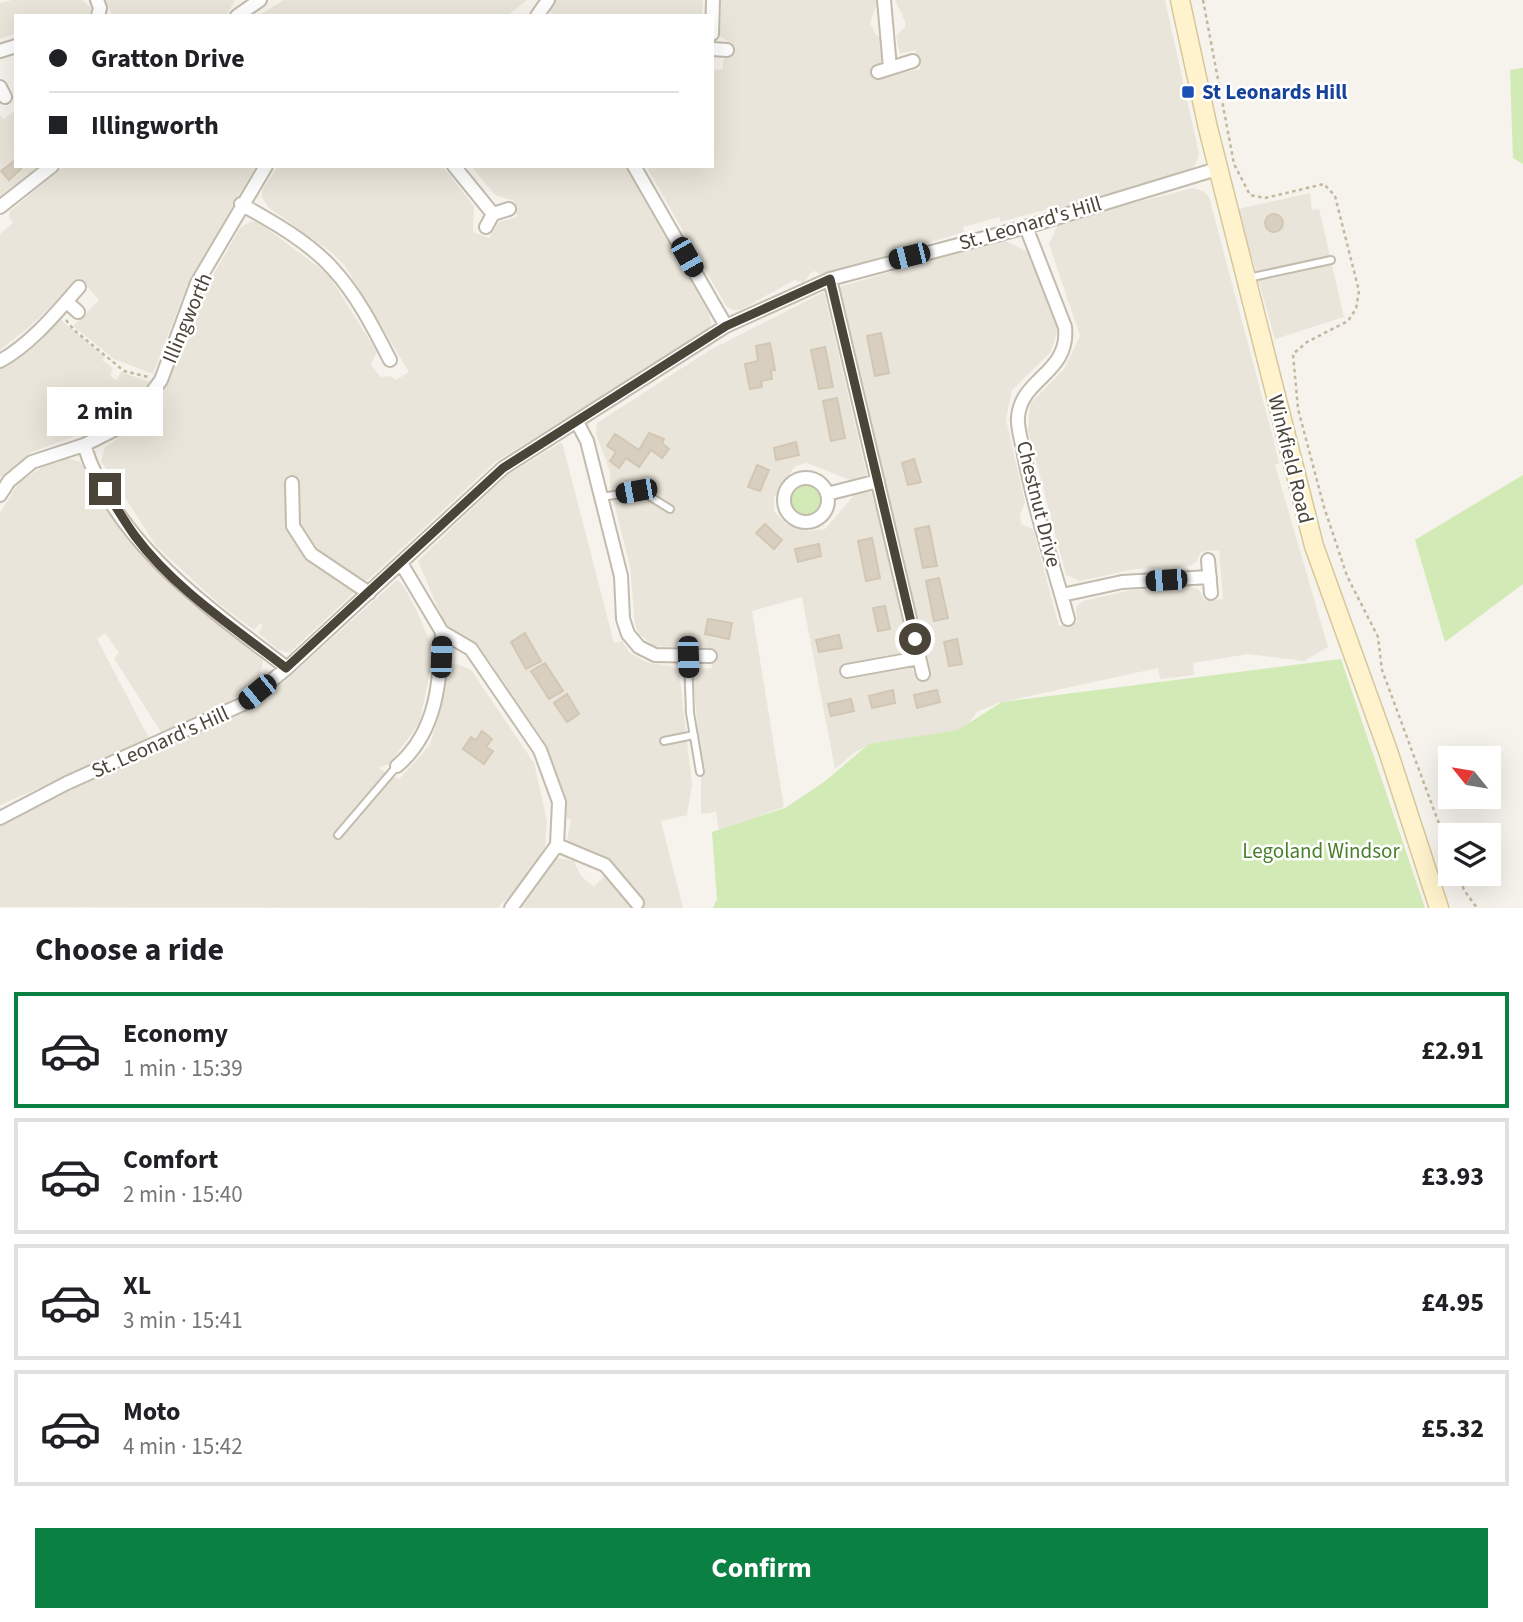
<!DOCTYPE html>
<meta charset="utf-8">
<style>
body{margin:0;font-family:"Source Sans 3",sans-serif;background:#f2f2f2;color:#202124;height:100vh;display:flex;flex-direction:column;font-size:26px;white-space:nowrap}
*{box-sizing:border-box;margin:0}
p{font-size:23px;color:#757577}
.icon{flex:none;width:38px;height:38px;fill:none;stroke:currentColor;stroke-width:2;stroke-linecap:round;stroke-linejoin:round}
.map{position:relative;height:908px;overflow:hidden}
.side{display:flex;flex-direction:column;background:#fff;flex:1}
.side>*{flex:none}
.banner{position:absolute;left:14px;top:14px;width:700px;height:154px;border-radius:0px;box-shadow:0 7px 28px #0002;display:grid;align-content:center;height:154px;padding:0 35px;background:#fff}
.needle{width:46px;rotate:300deg}
.fabs{position:absolute;left:1438px;top:746px;display:grid;gap:14px}
.fabs a{display:grid;place-items:center;width:63px;height:63px;border-radius:0px;background:#fff;box-shadow:0 7px 28px #0002;font-size:35px}
.end{position:absolute;width:32px;height:32px;margin:-16px;border:9px solid #4b4439;background:#fff;box-shadow:0 0 0 4px #fff}
.from{border-radius:50%}
.bubble{position:absolute;height:49px;border-radius:0px;background:#fff;box-shadow:0 7px 28px #0002;font-size:23px;font-weight:700;line-height:49px;text-align:center}
.car{position:absolute;width:21px;height:42px;margin:-21px -10px;border-radius:9px;box-shadow:0 0 5px 2px #0007;background:linear-gradient(#222 24%,#8ab4d8 0 40%,#222 0 76%,#8ab4d8 0 86%,#222 0)}
.banner b{display:flex;align-items:center;gap:24px;height:66px;font-size:26px}
.banner b+b{border-top:2px solid #e0e0e0}
.banner i{width:18px;height:18px;background:#202124}
ul{padding:0;list-style:none}
li{display:flex;align-items:center;gap:21px;height:116px;margin:0 14px 10px;padding:0 21px;border:4px solid #e0e0e0;border-radius:0px}
li div{flex:1}
li b{display:block;font-size:26px}
li em{font-style:normal;font-weight:700}
li.selected{border-color:#0b8043}
li>.icon{width:63px;height:63px;stroke-width:1.5}
h2{padding:0 35px;font-size:32px;line-height:84px}
.action{display:flex;gap:14px;margin-top:auto;padding:14px 35px}
.action a{flex:1;height:80px;border-radius:0px;background:#0b8043;color:#fff;font-size:28px;font-weight:700;line-height:80px;text-align:center}
.map>svg:first-child{display:block}
.residential{fill:#eae5da}
.green{fill:#d2eab5}
.building{fill:#d8cfc1;stroke:#d3c7b4;stroke-width:2}
.lines{fill:none;stroke-linecap:round;stroke-linejoin:round}
.lane-casing{stroke:#c2bbae;stroke-width:10}
.street-casing{stroke:#c2bbae;stroke-width:16}
.secondary-casing{stroke:#d6c79b;stroke-width:21}
.path{stroke:#c4b79f;stroke-width:2.5;stroke-dasharray:3.5 3.5;stroke-linecap:butt}
.lane{stroke:#fff;stroke-width:6}
.street{stroke:#fff;stroke-width:12}
.secondary{stroke:#fff3cd;stroke-width:18}
.route{stroke:#4b4439;stroke-width:9}
.transit-dot{fill:#1a4fb4;stroke:#fff;stroke-width:2.5}
.labels{text-anchor:middle;dominant-baseline:central;stroke-width:5;stroke-linejoin:round;paint-order:stroke}
.transit-label{font-size:21px;font-weight:bold;fill:#164399;stroke:#fff;text-anchor:start}
.street-label{font-size:21px;fill:#4b4439;stroke:#fff}
.park-label{font-size:21px;fill:#4a7f2a;stroke:#fff}
</style>
<div class="map">
<svg width="1523" height="908" viewBox="0 0 1523 908">
<rect width="100%" height="100%" fill="#f6f3ec"/>
<path class="residential" d="M12,0H83L91,8L90,16H16V33L0,39V3Z
M105,0H235L226,16H113Z
M284,0H527L507,16H258Z
M556,0H703L702,16H554L549,10Z
M721,0H878L870,23L876,35L882,38L884,60L876,67L875,76L885,77L920,69L915,50L900,54L896,36L905,27V21L895,0H1165L1199,154L1196,163L1191,170L1143,185L1136,184L1132,189L1069,207L1057,210L1055,207L1001,222L999,217L963,227L964,232L821,275L815,271L810,273L802,286L801,282L794,280L741,310H733L726,306L646,166H712V70L723,69V60L731,55L730,43L720,36Z
M16,110V166H40L0,196V115L4,119Z
M65,166H256L187,286L153,374L114,359L73,326L99,300L79,278L32,325L0,350V234L13,223L9,217L10,211Z
M278,166H442L474,206L473,232L489,238L499,222L517,217L514,201L495,195L471,166H626L709,313L711,324L706,333L495,462L289,653L277,649L258,633L263,626L260,623L254,630L219,604L157,547L101,461L105,447L141,422L162,395L201,296L240,228L251,221L258,222L328,274L377,352L371,364L380,377L390,376L396,380L409,372L345,266L331,252L268,207L262,197V190Z
M1193,188L1203,191L1209,197L1273,438L1279,463L1275,465L1328,647L1304,661L1248,654L1193,663L1194,675L1160,679L1158,668L998,703L977,712L963,731L870,744L855,752L835,769L802,597L752,611L784,807L719,831L716,812L701,814V762L693,680V669L714,668L711,666L716,656L709,649L654,646L639,634L635,624L630,566L610,488V472L596,434L597,423L710,350L824,292L867,476L850,480L807,463L795,466L774,497V511L786,524L809,531L825,529L856,493L871,492L885,539L908,645L907,653L845,677L910,667L919,677L929,675L892,510L836,288L1001,239L1029,252L1058,330L1050,353L1012,390L1006,419L1025,502L1020,514L1021,524L1033,529L1059,626L1077,622L1076,607L1083,601L1126,591L1190,586L1199,590L1205,601L1223,599L1219,550L1201,552L1196,562L1190,566L1135,569L1080,581L1066,575L1028,431L1030,404L1064,369L1080,336L1049,244L1059,222Z
M1310,193L1312,210L1319,209L1344,317L1275,339L1238,209Z
M61,320L105,357L102,360L113,368L110,376L117,380L121,372L150,382L133,405L113,422L32,452L0,478V370Z
M562,442L614,643L622,641L630,653L646,662L670,666L679,671L692,785L687,815L661,821L683,908H514L549,856L574,861L581,876L594,887L613,867L567,841L571,820L566,817L560,782H557L542,738L483,652L444,623L418,561L506,476Z
M68,458L80,462L130,541L146,560L190,603L263,660L259,681L226,704L162,734L114,658L119,653L105,633L97,639L150,740L0,805V513L19,482L47,464Z
M397,580L403,585L416,609L431,644L433,658L419,724L389,764L378,768L399,779L422,754L430,744L441,708L448,666L454,663L471,670L534,763L547,821L545,847L526,882L497,908L0,907V822L58,792L244,712L285,681Z"/>
<path class="green" d="M1523,68V164L1513,158L1510,70Z
M1523,475V584L1445,642L1415,540Z
M789 500a17 17 0 1 1 34 0a17 17 0 1 1-34 0Z
M1341,659L1425,908H713L717,899L712,832L785,808L824,782L869,744L958,730L1002,702Z"/>
<path class="building" d="M14,161L21,169L9,180L1,171Z
M1265 223a9 9 0 1 1 18 0a9 9 0 1 1-18 0Z
M881,333L889,373L875,376L867,336Z
M770,343L775,370H771L772,379L761,381L762,387L750,389L745,364L758,361L756,346Z
M825,347L833,387L819,389L811,350Z
M837,398L845,438L831,441L823,401Z
M649,433L664,439L662,443L669,449L662,458L651,450L639,467L626,458L619,468L610,461L616,452L607,446L615,434L639,450Z
M796,442L799,455L776,460L774,448Z
M914,459L921,482L908,485L902,463Z
M757,465L769,470L760,491L748,487Z
M765,524L782,540L774,549L756,533Z
M929,526L937,566L923,568L915,529Z
M872,538L880,578L866,581L858,541Z
M819,544L821,556L798,562L795,549Z
M939,578L948,618L934,621L926,581Z
M885,606L890,629L878,631L873,608Z
M708,619L732,623L729,639L705,634Z
M525,633L541,661L526,669L511,642Z
M839,635L842,648L819,652L816,640Z
M957,639L962,664L949,666L944,642Z
M545,663L563,691L549,699L531,671Z
M893,690L895,703L872,708L869,696Z
M937,690L940,702L917,708L914,695Z
M567,694L579,714L567,722L554,703Z
M851,699L854,711L831,716L828,704Z
M482,731L492,739L486,747L493,751L484,764L463,749L471,737L476,740Z"/>
<g class="lines">
<defs>
<path id="lane" d="M1248,278L1331,260
M601,497L641,491L670,509
M688,658L690,713L700,772
M664,741L694,735
M338,835L397,766"/>
<path id="street" d="M97,0L100,8L98,16
M884,0L890,68
M237,16L260,0
M537,16L548,0
M712,34L713,0
M712,49L727,50
M0,51L16,46
M878,72L913,61
M0,87L5,97
M454,166L493,214
M634,166L726,326
M241,204C273,222 309,242 333,269C357,295 374,329 390,360
M0,207L52,166
M486,227L493,214L509,209
M1026,227L1065,327C1070,373 1021,378 1018,417C1017,427 1021,439 1023,449C1033,506 1053,563 1068,619
M830,279L923,674
M67,302L78,312
M0,361C31,344 56,313 79,287
M577,422L587,441L621,576L623,619L628,634L639,647L655,655L710,656
M84,445C115,544 209,608 287,668
M784 500a22 22 0 1 1 44 0a22 22 0 1 1-44 0Z
M292,483L293,526L311,554L369,593
M827,494L878,481
M0,495L9,481L32,462L84,445L130,422L161,380L197,283L266,166
M1208,560L1211,593
M401,563L442,632L471,649L540,750L559,802L557,845L511,908
M1062,595L1122,582L1210,577
M847,671L919,658
M397,766C437,732 440,682 442,632
M0,818L67,783L243,704L287,668L503,468L726,326L830,279L1026,227L1220,168
M557,845L605,865L637,903"/>
<path id="secondary" d="M1180,0L1208,128L1314,546L1388,751L1439,908"/>
</defs>
<use href="#lane" class="lane-casing"/>
<use href="#street" class="street-casing"/>
<use href="#secondary" class="secondary-casing"/>
<path class="path" d="M1203,0L1234,164L1250,195L1265,198L1324,184L1335,196L1359,291L1356,309L1348,321L1307,342L1293,354L1298,409L1324,507L1347,576L1378,637L1382,670L1451,856
M66,320L74,330L124,371L148,377
M1458,873L1464,890L1477,908"/>
<use href="#lane" class="lane"/>
<use href="#street" class="street"/>
<use href="#secondary" class="secondary"/>
</g>
<g class="lines">
<path class="route" d="M105,489C115,505 124,521 135,536C174,589 235,628 286,668L503,468L726,326L830,279L915,639"/>
</g>
<rect class="transit-dot" x="1181" y="85" width="14" height="14" rx="3.5"/>
<g class="labels">
<g class="transit-label">
<text x="1202" y="92">St Leonards Hill</text>
</g>
<g class="street-label">
<text transform="translate(1030 223) rotate(-16)">St. Leonard's Hill</text>
<text transform="translate(187 318) rotate(-67)">Illingworth</text>
<text transform="translate(1291 459) rotate(76)">Winkfield Road</text>
<text transform="translate(1039 504) rotate(76)">Chestnut Drive</text>
<text transform="translate(160 742) rotate(-24)">St. Leonard's Hill</text>
</g>
<g class="park-label">
<text x="1321" y="851">Legoland Windsor</text>
</g>
</g>
</svg>
<div class="fabs">
<a><svg class="needle" viewBox="-14 -14 28 28"><path d="M0-13l5 13h-10z" fill="#e53935"/><path d="M0 13l5-13h-10z" fill="#757577"/></svg></a>
<a><svg class="icon" aria-label="layers" viewBox="0 0 24 24"><path d="M12 4l9 5-9 5-9-5zM3 14l9 5 9-5"/></svg></a>
</div>
<i class="end from" style="left:915px;top:639px"></i>
<i class="end" style="left:105px;top:489px"></i>
<div class="bubble" style="left:47px;top:387px;width:116px">2 min</div>
<i class="car" style="left:909px;top:256px;rotate:256deg"></i>
<i class="car" style="left:687px;top:257px;rotate:150deg"></i>
<i class="car" style="left:636px;top:491px;rotate:260deg"></i>
<i class="car" style="left:1166px;top:580px;rotate:266deg"></i>
<i class="car" style="left:441px;top:657px;rotate:2deg"></i>
<i class="car" style="left:688px;top:657px;rotate:178deg"></i>
<i class="car" style="left:257px;top:692px;rotate:231deg"></i>
<div class="banner">
<b><i class="from"></i>Gratton Drive</b>
<b><i></i>Illingworth</b>
</div>
</div>
<section class="side">
<h2>Choose a ride</h2>
<ul>
<li class="selected"><svg class="icon" aria-label="car" viewBox="0 0 24 24"><path d="M5 17H2v-5l4-1 3-4h7l3 4 3 1v5h-3M9 17h6M6 11h13"/><circle cx="7" cy="17" r="2"/><circle cx="17" cy="17" r="2"/></svg><div><b>Economy</b><p>1 min · 15:39</p></div><em>£2.91</em></li>
<li><svg class="icon" aria-label="car" viewBox="0 0 24 24"><path d="M5 17H2v-5l4-1 3-4h7l3 4 3 1v5h-3M9 17h6M6 11h13"/><circle cx="7" cy="17" r="2"/><circle cx="17" cy="17" r="2"/></svg><div><b>Comfort</b><p>2 min · 15:40</p></div><em>£3.93</em></li>
<li><svg class="icon" aria-label="car" viewBox="0 0 24 24"><path d="M5 17H2v-5l4-1 3-4h7l3 4 3 1v5h-3M9 17h6M6 11h13"/><circle cx="7" cy="17" r="2"/><circle cx="17" cy="17" r="2"/></svg><div><b>XL</b><p>3 min · 15:41</p></div><em>£4.95</em></li>
<li><svg class="icon" aria-label="car" viewBox="0 0 24 24"><path d="M5 17H2v-5l4-1 3-4h7l3 4 3 1v5h-3M9 17h6M6 11h13"/><circle cx="7" cy="17" r="2"/><circle cx="17" cy="17" r="2"/></svg><div><b>Moto</b><p>4 min · 15:42</p></div><em>£5.32</em></li>
</ul>
<div class="action"><a>Confirm</a></div>
</section>
